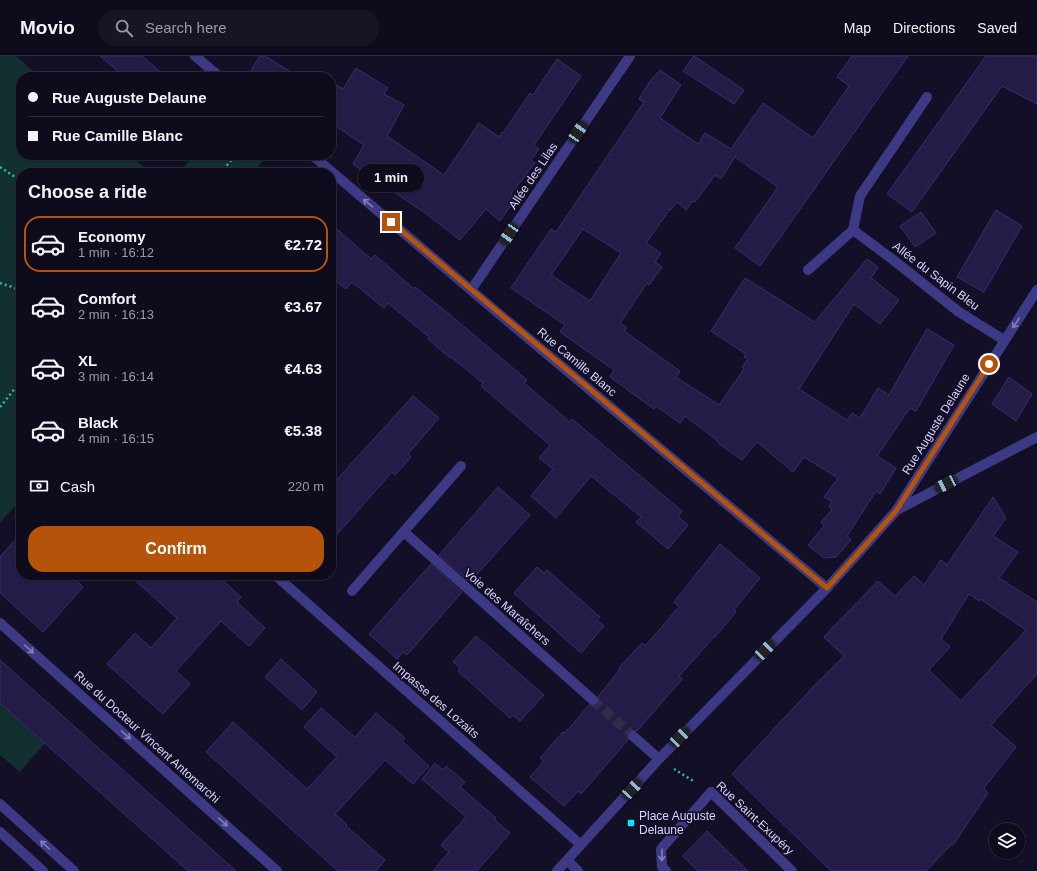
<!DOCTYPE html>
<meta charset="utf-8">
<style>
body{margin:0;font-family:Arial,sans-serif;background:#171425;color:#f1f3f6;height:100vh;display:flex;flex-direction:column;font-size:15px;white-space:nowrap}
*{box-sizing:border-box;margin:0}
p{font-size:13px;color:#9b9ba3}
.icon{flex:none;width:22px;height:22px;fill:none;stroke:currentColor;stroke-width:2;stroke-linecap:round;stroke-linejoin:round}
.map{position:relative;flex:1;overflow:hidden}
.sheet{position:absolute;left:16px;top:112px;width:320px;height:412px;display:flex;flex-direction:column;background:#0e0b1c;border-radius:16px;box-shadow:0 1px 3px #0004,0 0 0 1px #2e2b3b}
.sheet>*{flex:none}
.banner{position:absolute;left:16px;top:16px;width:320px;height:88px;border-radius:16px;box-shadow:0 1px 3px #0004,0 0 0 1px #2e2b3b;display:grid;align-content:center;height:88px;padding:0 12px;background:#0e0b1c}
.fabs{position:absolute;left:989px;top:767px;display:grid;gap:8px}
.fabs a{display:grid;place-items:center;width:36px;height:36px;border-radius:50%;background:#0e0b1c;box-shadow:0 1px 3px #0004,0 0 0 1px #2e2b3b;font-size:20px}
.end{position:absolute;width:18px;height:18px;margin:-9px;border:5px solid #b45309;background:#fff;box-shadow:0 0 0 2px #fff}
.from{border-radius:50%}
.bubble{position:absolute;height:28px;border-radius:14px;background:#0e0b1c;box-shadow:0 1px 3px #0004,0 0 0 1px #2e2b3b;font-size:13px;font-weight:700;line-height:28px;text-align:center}
.car{position:absolute;width:12px;height:24px;margin:-12px -6px;border-radius:5px;box-shadow:0 0 3px 1px #0007;background:linear-gradient(#222 24%,#8ab4d8 0 40%,#222 0 76%,#8ab4d8 0 86%,#222 0)}
.banner b{display:flex;align-items:center;gap:14px;height:38px;font-size:15px}
.banner b+b{border-top:1px solid #2e2b3b}
.banner i{width:10px;height:10px;background:#f1f3f6}
ul{padding:0;list-style:none}
li{display:flex;align-items:center;gap:12px;height:56px;margin:0 8px 6px;padding:0 4px;border:2px solid transparent;border-radius:16px}
li div{flex:1}
li b{display:block;font-size:15px}
li em{font-style:normal;font-weight:700}
li.selected{border-color:#b45309}
li>.icon{width:36px;height:36px;stroke-width:1.5}
h2{padding:0 12px;font-size:18px;line-height:48px}
.pay{display:flex;align-items:center;gap:10px;height:44px;padding:0 12px;font-size:15px}
.pay p{margin-inline-start:auto}
.primary-button{display:flex;gap:8px;margin-top:auto;padding:8px 12px}
.primary-button a{flex:1;height:46px;border-radius:16px;background:#b45309;color:#fff;font-size:16px;font-weight:700;line-height:46px;text-align:center}
header{display:flex;align-items:center;gap:24px;box-sizing:border-box;height:56px;padding:0 20px;background:#0e0b1c;border-bottom:1px solid #2e2b3b}
header strong{font-size:19px}
nav{display:flex;gap:22px;margin-inline-start:auto;font-size:14px}
.search{width:280px;height:36px;background:#171425;display:flex;align-items:center;gap:10px;box-sizing:border-box;padding:0 14px;border-radius:16px;color:#9b9ba3;font-size:15px}
.map>svg:first-child{display:block}
.green{fill:#12302f}
.building{fill:#241b47;stroke:#3b2d73;fill-rule:evenodd}
.lines{fill:none;stroke-linecap:round;stroke-linejoin:round}
.street-tunnel{stroke:#312d47;stroke-width:10;stroke-dasharray:10 5;stroke-linecap:butt}
.path{stroke:#2fb8b0;stroke-width:2.5;stroke-dasharray:2 3;stroke-linecap:butt}
.lane{stroke:#3d3a85;stroke-width:10}
.street{stroke:#3d3a85;stroke-width:10}
.oneway{stroke:#837fbc}
.route{stroke:#b45309;stroke-width:5}
.poi-dot{fill:#00e5ff;stroke:#130f26;stroke-width:1.5}
.labels{text-anchor:middle;dominant-baseline:central;stroke-width:3.5;stroke-linejoin:round;paint-order:stroke}
.street-label{font-size:12px;fill:#d9d4ff;stroke:#130f26}
.poi-label{font-size:12px;fill:#d9d4ff;stroke:#130f26;text-anchor:start}
</style>
<header>
<strong>Movio</strong>
<div class="search"><svg class="icon" aria-label="search" viewBox="0 0 24 24"><circle cx="10" cy="10" r="6"/><path d="M15 15l6 6"/></svg>Search here</div>
<nav><a>Map</a><a>Directions</a><a>Saved</a></nav>
</header>
<div class="map">
<svg width="1037" height="815" viewBox="0 0 1037 815">
<rect width="100%" height="100%" fill="#130f26"/>
<path class="green" d="M0,0H16L40,21H21V99H130L151,117H21V443L0,467Z
M195,99H268L253,117H178Z
M0,647L45,687L20,716L0,699Z"/>
<path class="building" d="M100,0H142L166,21H125Z
M260,0H265L299,21H247Z
M694,0L744,34L734,48L683,15Z
M852,0H908L760,210L735,192L778,131L735,101L721,123L715,119L695,146L693,145L686,154L677,146L671,154L670,153L646,187L661,197L655,206L662,211L649,229L647,227L620,267L627,272L624,275L680,315L676,321L719,349L744,313L742,311L748,303L744,301L746,298L711,275L745,222L815,266L867,203L878,211L871,222L899,244L880,268L854,248L799,333L847,364L852,357L860,362L878,332L889,339L927,273L954,289L916,355L910,352L877,400L896,412L880,438L876,435L847,480L851,484L836,501L824,502L808,489L824,470L821,466L832,454L829,451L832,446L824,441L838,422L804,401L793,416L757,386L742,404L718,387L719,386L685,360L680,367L656,350L654,353L610,321L614,314L560,276L565,269L511,232L551,173L556,176L644,46L639,43L650,25L660,14L681,29L660,62L698,88L705,77L731,93L763,47L813,82L849,30L837,21ZM583,173L621,197L590,245L551,219Z
M986,0H1037V48L1002,30L912,156L887,138Z
M557,3L581,20L534,89L539,93L531,104L535,107L511,138L516,142L500,165L486,153L460,184L428,159L372,121L371,122L353,108L364,89L331,67V26L343,33L356,12L388,32L384,38L404,49L387,80L444,119L479,67L499,81L502,76L503,77L530,37L533,39Z
M996,154L1022,170L984,236L957,221Z
M921,156L936,177L915,191L900,170Z
M331,168L371,203L375,199L414,233L415,231L449,258L527,324L524,327L570,366L572,363L682,455L678,461L688,469L668,493L636,466L641,461L591,420L556,462L531,440L553,413L539,402L550,389L481,330L483,327L451,301L450,302L428,283L429,281L388,247L384,252L352,226L346,233L331,221Z
M1009,321L1032,338L1016,365L992,348Z
M413,340L439,362L408,398L411,401L395,419L392,416L331,485V430Z
M498,431L530,459L470,526L439,499Z
M993,441L1006,462L993,480L1018,496L999,522L1037,546V618L991,669L1016,691L984,732L988,737L953,789L952,788L926,815H831L732,718L813,631L844,600L824,581L833,571L878,525L895,540L914,520L924,529L941,504L947,509ZM969,538L979,545L980,543L1026,574L961,645L929,614L950,591L941,583Z
M21,477V519H70L83,531L43,576L0,537V501Z
M720,488L760,522L734,554L736,556L715,581H714L679,620L682,623L637,675L631,674L628,676L627,679L628,684L581,738L578,735L564,750L530,721L544,705L540,702L563,676L564,677L571,670L589,649L595,650L598,648L599,645L598,640L614,621L620,613L619,612L642,587L645,590L679,551L674,546Z
M431,508L462,536L407,599L403,596L397,603L369,578Z
M537,511L544,517L547,514L600,561L597,564L604,570L581,597L514,537Z
M129,519H217L241,541L237,546L265,572L249,590L221,565L176,615L190,628L163,658L107,608L135,577L151,592L177,562Z
M476,580L544,639L520,665L513,659L510,662L458,615L460,612L453,606Z
M281,603L317,636L302,654L265,621Z
M0,604L236,815H188L0,647Z
M321,652L355,681L376,657L405,682L402,685L429,710L413,728L385,704L335,758L347,769L346,770L385,804L376,815H338L206,696L233,666L307,733L337,701L304,671Z
M435,707L443,714L446,710L465,726L460,731L496,762L494,763L510,777L477,815H433L449,796L441,789L466,761L422,723Z
M707,775L748,815H698L683,800Z"/>
<g class="lines">
<path class="street-tunnel" d="M593,644L633,680"/>
<path class="path" d="M0,111L21,125
M220,117L236,99
M0,227L21,234
M0,351L21,325
M674,713L695,726"/>
<path class="lane" d="M0,748L74,815
M666,815L662,811L661,793L711,736"/>
<path class="street" d="M195,0L220,21
M312,99L498,257L827,532
M853,174L892,203L959,256L1004,284
M808,214L853,174L860,140L927,41
M471,234L630,0
M897,454L1037,381
M404,476L593,644
M275,519L580,788
M352,535L461,410
M0,567L277,815
M633,680L659,703
M711,736L792,815
M0,776L43,815
M567,804L578,815
M557,815L659,703L827,532L896,455L1037,234"/>
</g>
<defs><path id="oneway-shaft" d="M-6 0H5M1.5-3L5.5 0L1.5 3" fill="none" stroke-width="1.6" stroke-linecap="round" stroke-linejoin="round"/></defs>
<g class="oneway">
<use href="#oneway-shaft" transform="translate(368 147) rotate(-140)"/>
<use href="#oneway-shaft" transform="translate(1016 267) rotate(123)"/>
<use href="#oneway-shaft" transform="translate(29 593) rotate(42)"/>
<use href="#oneway-shaft" transform="translate(126 679) rotate(42)"/>
<use href="#oneway-shaft" transform="translate(223 766) rotate(42)"/>
<use href="#oneway-shaft" transform="translate(45 789) rotate(-138)"/>
<use href="#oneway-shaft" transform="translate(662 799) rotate(92)"/>
</g>
<g class="lines">
<path class="route" d="M391,166L827,532L896,455L989,308"/>
</g>
<rect class="poi-dot" x="627" y="763" width="8" height="8" rx="2"/>
<g class="labels">
<g class="street-label">
<text transform="translate(533 120) rotate(-56)">Allée des Lilas</text>
<text transform="translate(936 220) rotate(37)">Allée du Sapin Bleu</text>
<text transform="translate(577 306) rotate(40)">Rue Camille Blanc</text>
<text transform="translate(936 368) rotate(-58)">Rue Auguste Delaune</text>
<text transform="translate(507 551) rotate(41)">Voie des Maraîchers</text>
<text transform="translate(436 644) rotate(41)">Impasse des Lozaits</text>
<text transform="translate(147 681) rotate(42)">Rue du Docteur Vincent Antomarchi</text>
<text transform="translate(755 762) rotate(43)">Rue Saint-Exupéry</text>
</g>
<g class="poi-label">
<text x="639" y="760">Place Auguste<tspan x="639" dy="14">Delaune</tspan></text>
</g>
</g>
</svg>
<div class="fabs">
<a><svg class="icon" aria-label="layers" viewBox="0 0 24 24"><path d="M12 4l9 5-9 5-9-5zM3 14l9 5 9-5"/></svg></a>
</div>
<i class="end from" style="left:989px;top:308px"></i>
<i class="end" style="left:391px;top:166px"></i>
<div class="bubble" style="left:358px;top:108px;width:66px">1 min</div>
<i class="car" style="left:578px;top:76px;rotate:34deg"></i>
<i class="car" style="left:509px;top:178px;rotate:214deg"></i>
<i class="car" style="left:946px;top:428px;rotate:243deg"></i>
<i class="car" style="left:765px;top:594px;rotate:45deg"></i>
<i class="car" style="left:680px;top:681px;rotate:44deg"></i>
<i class="car" style="left:632px;top:733px;rotate:43deg"></i>
<div class="banner">
<b><i class="from"></i>Rue Auguste Delaune</b>
<b><i></i>Rue Camille Blanc</b>
</div>
<section class="sheet">
<h2>Choose a ride</h2>
<ul>
<li class="selected"><svg class="icon" aria-label="car" viewBox="0 0 24 24"><path d="M5 17H2v-5l4-1 3-4h7l3 4 3 1v5h-3M9 17h6M6 11h13"/><circle cx="7" cy="17" r="2"/><circle cx="17" cy="17" r="2"/></svg><div><b>Economy</b><p>1 min · 16:12</p></div><em>€2.72</em></li>
<li><svg class="icon" aria-label="car" viewBox="0 0 24 24"><path d="M5 17H2v-5l4-1 3-4h7l3 4 3 1v5h-3M9 17h6M6 11h13"/><circle cx="7" cy="17" r="2"/><circle cx="17" cy="17" r="2"/></svg><div><b>Comfort</b><p>2 min · 16:13</p></div><em>€3.67</em></li>
<li><svg class="icon" aria-label="car" viewBox="0 0 24 24"><path d="M5 17H2v-5l4-1 3-4h7l3 4 3 1v5h-3M9 17h6M6 11h13"/><circle cx="7" cy="17" r="2"/><circle cx="17" cy="17" r="2"/></svg><div><b>XL</b><p>3 min · 16:14</p></div><em>€4.63</em></li>
<li><svg class="icon" aria-label="car" viewBox="0 0 24 24"><path d="M5 17H2v-5l4-1 3-4h7l3 4 3 1v5h-3M9 17h6M6 11h13"/><circle cx="7" cy="17" r="2"/><circle cx="17" cy="17" r="2"/></svg><div><b>Black</b><p>4 min · 16:15</p></div><em>€5.38</em></li>
</ul>
<div class="pay"><svg class="icon" aria-label="cash" viewBox="0 0 24 24"><path d="M3 7h18v10H3z"/><circle cx="12" cy="12" r="2"/></svg>Cash<p>220 m</p></div>
<div class="primary-button"><a>Confirm</a></div>
</section>
</div>
